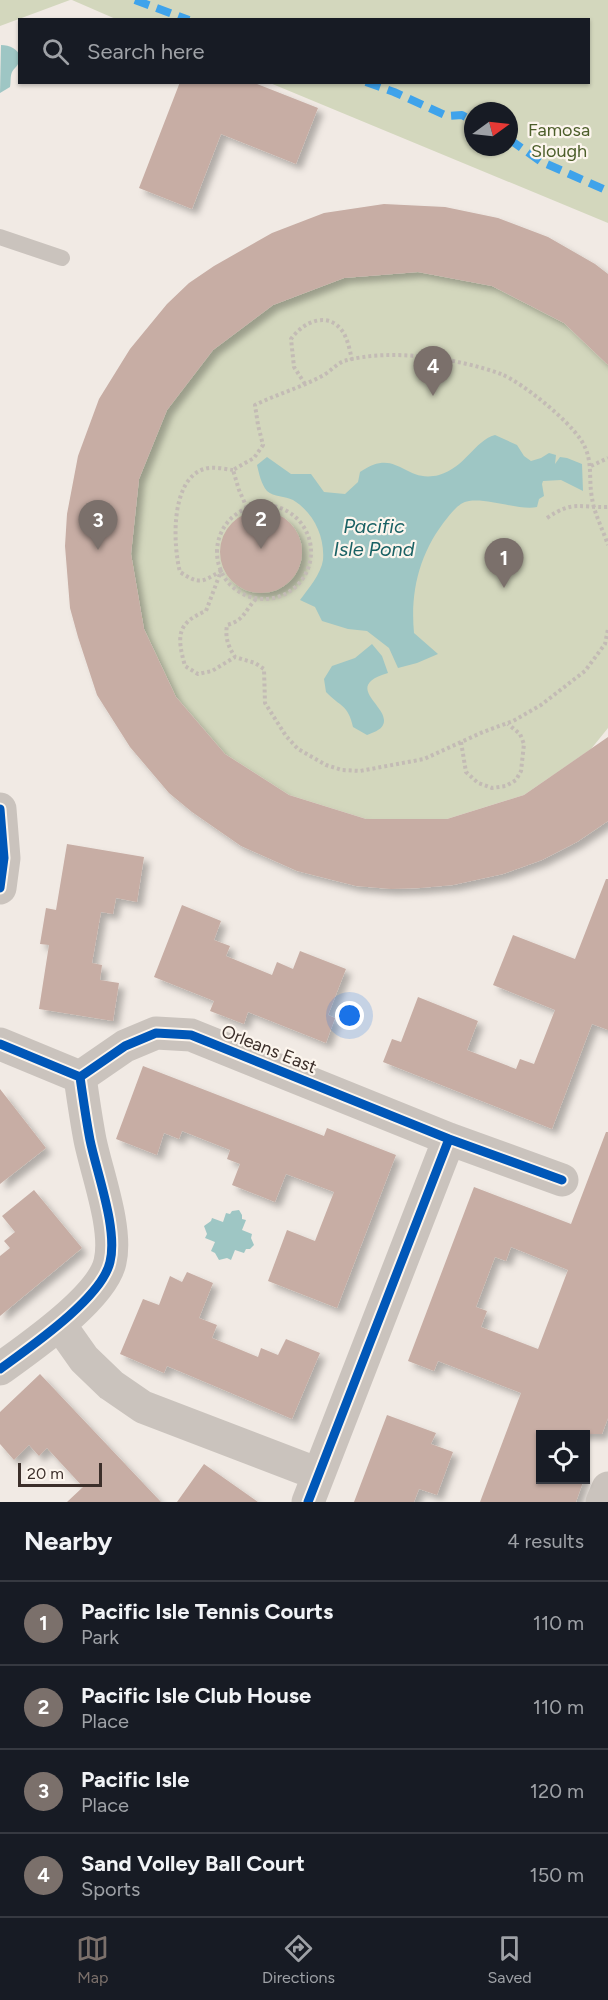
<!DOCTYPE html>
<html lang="en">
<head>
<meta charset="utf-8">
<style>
	:root { --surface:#171b24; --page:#242831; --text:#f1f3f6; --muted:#9ea1a6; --line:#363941; --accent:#7b706b }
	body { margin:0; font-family:Figtree,sans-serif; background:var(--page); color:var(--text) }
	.controls { position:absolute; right:18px; bottom:18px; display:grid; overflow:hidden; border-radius:0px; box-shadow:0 2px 4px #0004 }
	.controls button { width:54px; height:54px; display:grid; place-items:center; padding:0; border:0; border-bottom:2px solid var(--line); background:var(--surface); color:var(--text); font:30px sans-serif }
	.compass { position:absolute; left:464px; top:102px; width:54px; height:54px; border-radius:50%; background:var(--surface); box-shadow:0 2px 4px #0004; rotate:75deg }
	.scale { position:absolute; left:18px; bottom:15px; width:84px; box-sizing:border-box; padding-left:6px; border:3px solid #3c2f2a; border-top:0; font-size:16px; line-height:21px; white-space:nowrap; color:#3c2f2a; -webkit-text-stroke:4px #fcf5ed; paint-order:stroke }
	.you { position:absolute; left:350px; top:1016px; width:21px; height:21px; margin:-15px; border:4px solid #fff; border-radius:50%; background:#1a73e8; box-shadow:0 0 0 9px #1a73e833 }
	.badge { display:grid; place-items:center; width:39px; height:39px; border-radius:50%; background:var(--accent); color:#fff; font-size:20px; font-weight:700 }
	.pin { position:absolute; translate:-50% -50px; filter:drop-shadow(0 2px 3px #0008) }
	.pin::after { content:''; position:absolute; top:32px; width:21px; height:18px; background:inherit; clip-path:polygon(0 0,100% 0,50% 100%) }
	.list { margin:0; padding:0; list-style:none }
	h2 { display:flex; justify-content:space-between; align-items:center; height:78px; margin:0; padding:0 24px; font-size:26px }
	h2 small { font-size:20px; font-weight:400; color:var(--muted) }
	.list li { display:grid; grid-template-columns:39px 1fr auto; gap:18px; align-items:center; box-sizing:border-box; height:84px; padding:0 24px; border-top:2px solid var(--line) }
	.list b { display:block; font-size:22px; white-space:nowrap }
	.list p { margin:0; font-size:20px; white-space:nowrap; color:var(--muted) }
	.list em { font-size:20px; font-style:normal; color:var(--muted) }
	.icon { flex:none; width:33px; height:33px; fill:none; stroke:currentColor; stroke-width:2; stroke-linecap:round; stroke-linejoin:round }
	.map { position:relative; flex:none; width:608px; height:1502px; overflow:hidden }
	.search { position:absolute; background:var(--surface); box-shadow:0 2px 4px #0004; left:18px; right:18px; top:18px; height:66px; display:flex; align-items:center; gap:15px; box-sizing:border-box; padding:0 21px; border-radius:0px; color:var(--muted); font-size:22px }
	.sheet { height:414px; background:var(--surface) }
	nav { display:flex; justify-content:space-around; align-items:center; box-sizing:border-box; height:84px; border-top:2px solid var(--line); background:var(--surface); font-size:16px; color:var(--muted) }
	nav a { display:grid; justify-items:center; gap:3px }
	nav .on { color:var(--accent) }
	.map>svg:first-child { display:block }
</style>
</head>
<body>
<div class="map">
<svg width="608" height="1502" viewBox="0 0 608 1502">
	<defs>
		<filter id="shadow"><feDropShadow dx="5.5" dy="5.5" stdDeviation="3" flood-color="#0004"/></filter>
	</defs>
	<rect width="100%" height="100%" fill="#f1eae4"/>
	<path fill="#d3d7bd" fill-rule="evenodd" d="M0,0H70L0,26Z
		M72,0H608V223L270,83L588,82V20H118ZM473,111H509V147H473Z
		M418,272L492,286L564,323L608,365V728L591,749L524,795L447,819H366L289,795L225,754L176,697L144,629L131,554L139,479L167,410L213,350L273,305L344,278Z"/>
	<path fill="#9ec6c4" d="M1,45C11,45 24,51 18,64C17,67 13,69 12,72C10,76 11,83 10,87L0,93Z
		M495,435L517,445L524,456L531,461L541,458L549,453L556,455L555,464L560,457L567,458L582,464L583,491L561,480L543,481L542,484L544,496L539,499L537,507C521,511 489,498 469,501C460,502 453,511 448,517C420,551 410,590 414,633L438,654L417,663L398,668L389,648L367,631L348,629L322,621L315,607L300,600C308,589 321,574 323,560C325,536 313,512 293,500C285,496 274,497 267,491C261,484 259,473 257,465L267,457L291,474H311L324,492L345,494L358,482L360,472C398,446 403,484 439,475C466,467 474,441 495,435Z
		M372,644L382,656L388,673C340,687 392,707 383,725C381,730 372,733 367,735L353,727C348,704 340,707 326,692L324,679L332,666L355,658Z
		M239,1210L242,1215V1219L246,1220L242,1230L252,1234L251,1238L254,1245L250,1249H246L244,1253L235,1250L231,1260L227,1258L219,1260L215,1253L211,1251L215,1242L205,1238L207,1234L204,1226L211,1221L212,1218L223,1222L226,1213L230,1214L232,1211Z"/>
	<path fill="#c7ada4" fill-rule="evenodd" filter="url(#shadow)" d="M180,82H252L318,108L296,164L221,134L192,209L139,188Z
		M384,204L445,207L498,218L548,237L595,264L608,274V365L564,323L492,286L418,272L344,278L273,305L213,350L167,410L139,479L131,554L144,629L176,697L225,754L289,795L366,819H447L524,795L608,737V821L577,842L542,860L503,874L453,885L420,888L391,889L356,886L297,871L241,846L192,812L169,793L130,747L97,695L78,637L70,608L65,546L67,514L78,456L99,399L130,349L167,304L189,283L214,266L272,233L324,213Z
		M220 552a41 41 0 1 1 82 0a41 41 0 1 1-82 0Z
		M67,844L144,857L137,902L116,898L113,914L101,912L92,963L102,965L100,980L119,983L113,1021L39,1009L49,945L40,944L46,908L56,910Z
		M606,879H608V1030L592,1024L552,1129L383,1062L392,1039L401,1042L418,997L478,1021L467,1050L516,1069L520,1059L534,1064L555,1010L493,985L513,935L575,959Z
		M182,905L221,921L214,940L230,946L226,956L272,975L277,962L293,969L300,951L346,969L328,1015L335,1018L326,1043L248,1012L244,1024L210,1011L214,1001L154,977Z
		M143,1066L324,1136L327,1128L396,1155L337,1308L268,1281L287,1230L315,1241L334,1192L286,1174L275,1202L232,1185L240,1164L227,1159L230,1150L182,1131L179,1139L164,1133L157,1155L116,1139Z
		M0,1089L46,1148L0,1184Z
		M606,1132H608V1418L602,1434H540V1479H584L576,1502H480L521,1393L438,1361L434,1371L408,1361L474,1187L571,1224ZM511,1247L568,1270L538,1349L481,1327L487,1311L476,1307L495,1257L506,1261Z
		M34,1190L82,1248L0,1316V1256L10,1248L4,1241L15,1232L2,1216Z
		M187,1272L213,1283L199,1318L217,1325L212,1338L258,1357L261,1348L278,1355L286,1339L320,1353L292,1419L167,1366L164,1373L120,1354L143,1299L159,1305L170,1276L182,1282Z
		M40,1374L161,1502H67L83,1487L47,1448L39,1456L29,1445L14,1460L0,1444V1412Z
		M387,1415L436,1433L431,1444L453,1452L437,1495L419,1489L414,1502H354Z
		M204,1464L258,1502H177Z"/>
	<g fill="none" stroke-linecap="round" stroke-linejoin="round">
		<path stroke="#c3bbb5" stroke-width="4" stroke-dasharray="3 3" stroke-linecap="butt" d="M305,384L294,367L291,339C303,322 328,310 343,332C348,340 350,351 352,360
			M591,466L608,458
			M233,470C224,469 213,466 204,469C170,480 173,545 180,572C200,585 202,582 221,571L206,611C176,623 177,637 185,666L198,674L212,671L235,657
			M217 552a47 47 0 1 1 94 0a47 47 0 1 1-94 0Z
			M247,508L239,490L233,470L254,458L263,445L258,425L255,405C277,394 300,388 322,376C330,372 336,364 344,361C390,348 457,358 501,374C523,383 568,420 581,440C594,460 588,477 592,498C594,513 603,530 608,545
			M547,518C573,500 580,508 608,507
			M256,599C244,611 245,620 227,625C225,638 228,646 235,657L255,663L264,669L265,703L286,736L298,749L326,765L342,770L360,771L424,759L483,732L513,721L541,705L585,671L605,644L608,629
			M461,742L466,772L478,783L492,788L506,786L516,780L521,771L524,744L520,734L508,724"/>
		<path stroke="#cac3bd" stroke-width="16" d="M0,237L62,258"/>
		<path stroke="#cac3bd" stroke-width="33" d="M0,809L4,858L0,888
			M0,1044L80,1077L125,1046L156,1033L191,1035L449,1139L562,1180
			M60,1325L84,1359L111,1385L143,1407L318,1474
			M0,1369C30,1347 102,1298 110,1262C118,1229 97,1174 90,1140C86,1119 83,1098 80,1077
			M308,1502L449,1139
			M602,1502L608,1488"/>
		<path stroke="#3fa3eb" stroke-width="8" stroke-dasharray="15 8" stroke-linecap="butt" d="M135,0L189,20
			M366,82L394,92L447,116L462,115L473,121
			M509,139L540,161L608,191"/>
		<defs>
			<path id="cycleway" d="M0,809L4,858L0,888
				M0,1044L80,1077L125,1046L156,1033L191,1035L449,1139L562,1180
				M0,1369C30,1347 102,1298 110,1262C118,1229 97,1174 90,1140C86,1119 83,1098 80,1077
				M308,1502L449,1139"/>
		</defs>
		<use href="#cycleway" stroke="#fcf5ed" stroke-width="13"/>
		<use href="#cycleway" stroke="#0057b8" stroke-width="9"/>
	</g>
	<g text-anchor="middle" stroke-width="4.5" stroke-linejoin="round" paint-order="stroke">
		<g font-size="18" fill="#4c5e2a" stroke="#fcf5ed">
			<text x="559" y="136">Famosa<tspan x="559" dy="21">Slough</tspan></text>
		</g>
		<g font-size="18" fill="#3c2f2a" stroke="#fcf5ed">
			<text transform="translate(269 1049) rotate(22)" y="6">Orleans East</text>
		</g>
		<g font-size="20" font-style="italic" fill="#196164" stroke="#fcf5ed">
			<text x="374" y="533">Pacific<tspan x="374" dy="23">Isle Pond</tspan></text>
		</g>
	</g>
</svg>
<div class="controls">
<button><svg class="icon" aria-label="locate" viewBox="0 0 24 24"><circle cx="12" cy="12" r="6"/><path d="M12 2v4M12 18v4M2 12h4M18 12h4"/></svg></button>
</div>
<svg class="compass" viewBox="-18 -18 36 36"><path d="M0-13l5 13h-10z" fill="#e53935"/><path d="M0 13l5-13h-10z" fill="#9ea1a6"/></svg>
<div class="scale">20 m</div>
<div class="you"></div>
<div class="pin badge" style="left:504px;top:588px">1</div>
<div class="pin badge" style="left:261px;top:549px">2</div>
<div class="pin badge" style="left:98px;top:550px">3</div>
<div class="pin badge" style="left:433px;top:396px">4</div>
<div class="search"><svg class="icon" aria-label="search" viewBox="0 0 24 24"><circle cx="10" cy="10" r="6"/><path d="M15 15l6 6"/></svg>Search here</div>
</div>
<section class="sheet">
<h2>Nearby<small>4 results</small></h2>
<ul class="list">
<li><span class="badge">1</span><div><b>Pacific Isle Tennis Courts</b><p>Park</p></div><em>110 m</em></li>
<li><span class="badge">2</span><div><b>Pacific Isle Club House</b><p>Place</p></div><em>110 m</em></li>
<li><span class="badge">3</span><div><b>Pacific Isle</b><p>Place</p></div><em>120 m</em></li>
<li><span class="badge">4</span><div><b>Sand Volley Ball Court</b><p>Sports</p></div><em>150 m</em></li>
</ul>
</section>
<nav>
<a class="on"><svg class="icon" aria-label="map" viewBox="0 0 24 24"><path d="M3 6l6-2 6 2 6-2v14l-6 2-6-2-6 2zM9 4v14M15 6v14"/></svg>Map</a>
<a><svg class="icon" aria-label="directions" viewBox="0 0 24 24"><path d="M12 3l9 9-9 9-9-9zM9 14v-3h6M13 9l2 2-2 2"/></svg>Directions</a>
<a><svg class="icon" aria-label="saved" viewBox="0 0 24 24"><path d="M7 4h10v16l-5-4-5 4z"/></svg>Saved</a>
</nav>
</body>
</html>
